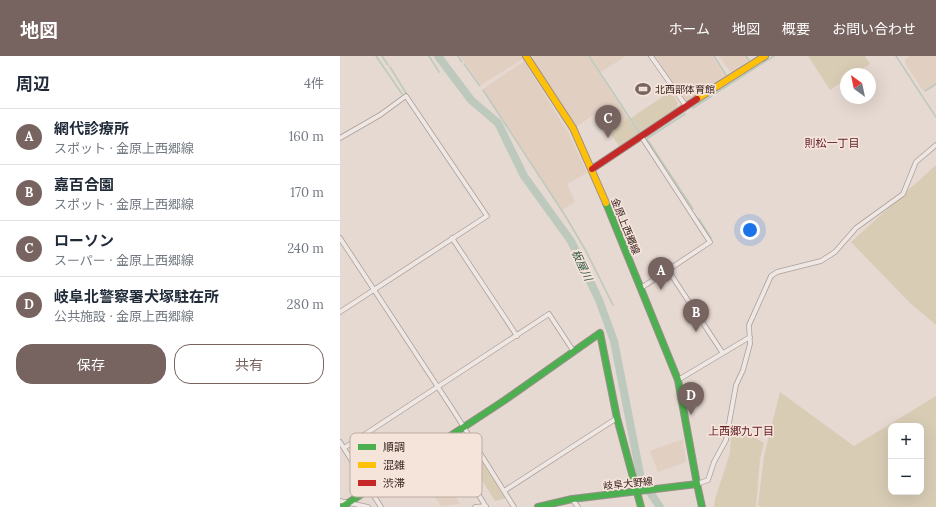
<!DOCTYPE html>
<html lang="ja">
<head>
<meta charset="utf-8">
<style>
	:root { --surface:#fff; --page:#f6f6f7; --text:#1f2937; --muted:#747a83; --line:#e0e1e3; --accent:#776460 }
	body { margin:0; font-family:Lora,"Noto Sans JP",serif; background:var(--page); color:var(--text) }
	.controls { position:absolute; right:12px; bottom:12px; display:grid; overflow:hidden; border-radius:8px; box-shadow:0 4px 16px #0002 }
	.controls button { width:36px; height:36px; display:grid; place-items:center; padding:0; border:0; border-bottom:1px solid var(--line); background:var(--surface); color:var(--text); font:20px sans-serif }
	.compass { position:absolute; left:500px; top:12px; width:36px; height:36px; border-radius:50%; background:var(--surface); box-shadow:0 4px 16px #0002; rotate:327deg }
	.you { position:absolute; left:410px; top:174px; width:14px; height:14px; margin:-10px; border:3px solid #fff; border-radius:50%; background:#1a73e8; box-shadow:0 0 0 6px #1a73e833 }
	.badge { display:grid; place-items:center; width:26px; height:26px; border-radius:50%; background:var(--accent); color:#fff; font-size:13px; font-weight:700 }
	.pin { position:absolute; translate:-50% -33px; filter:drop-shadow(0 1px 2px #0008) }
	.pin::after { content:''; position:absolute; top:21px; width:14px; height:12px; background:inherit; clip-path:polygon(0 0,100% 0,50% 100%) }
	.list { margin:0; padding:0; list-style:none }
	h2 { display:flex; justify-content:space-between; align-items:center; height:52px; margin:0; padding:0 16px; font-size:17px }
	h2 small { font-size:13px; font-weight:400; color:var(--muted) }
	.list li { display:grid; grid-template-columns:26px 1fr auto; gap:12px; align-items:center; box-sizing:border-box; height:56px; padding:0 16px; border-top:1px solid var(--line) }
	.list b { display:block; font-size:15px; white-space:nowrap }
	.list p { margin:0; font-size:13px; white-space:nowrap; color:var(--muted) }
	.list em { font-size:13px; font-style:normal; color:var(--muted) }
	.actions { display:flex; gap:8px; padding:12px 16px }
	.actions a { flex:1; padding:9px 0; border:1px solid var(--accent); border-radius:16px; text-align:center; font-size:14px; color:var(--accent) }
	.actions .main { background:var(--accent); color:#fff }
	.map { position:relative; flex:none; width:596px; height:451px; overflow:hidden }
	header { display:flex; align-items:center; gap:24px; box-sizing:border-box; height:56px; padding:0 20px; background:var(--accent); color:#fff }
	header strong { font-size:19px }
	nav { display:flex; gap:22px; margin-inline-start:auto; font-size:14px }
	main { display:flex }
	aside { flex:1; background:var(--surface) }
	.map>svg:first-child { display:block }
</style>
</head>
<body>
<header>
<strong>地図</strong>
<nav><a>ホーム</a><a>地図</a><a>概要</a><a>お問い合わせ</a></nav>
</header>
<main>
<aside>
<h2>周辺<small>4件</small></h2>
<ul class="list">
<li><span class="badge">A</span><div><b>網代診療所</b><p>スポット · 金原上西郷線</p></div><em>160 m</em></li>
<li><span class="badge">B</span><div><b>嘉百合園</b><p>スポット · 金原上西郷線</p></div><em>170 m</em></li>
<li><span class="badge">C</span><div><b>ローソン</b><p>スーパー · 金原上西郷線</p></div><em>240 m</em></li>
<li><span class="badge">D</span><div><b>岐阜北警察署犬塚駐在所</b><p>公共施設 · 金原上西郷線</p></div><em>280 m</em></li>
</ul>
<div class="actions"><a class="main">保存</a><a>共有</a></div>
</aside>
<div class="map">
<svg width="596" height="451" viewBox="0 0 596 451">
	<rect width="100%" height="100%" fill="#e6d9d2"/>
	<path fill="#e1cfc1" d="M120,0H181L183,3L141,29Z
		M193,0H248L288,62L269,75L256,57L236,71L192,3Z
		M250,0H286L261,16Z
		M315,0H372L386,21L348,46L345,45Z
		M379,0H405L409,5L391,17Z
		M570,0H596V27L583,35L565,7V3Z
		M184,5L229,78L247,117L227,128L235,146L222,154L143,33Z
		M343,383L346,406L318,416L310,395Z
		M89,398L120,448L101,450L72,408Z"/>
	<path fill="#d8ccb5" fill-rule="evenodd" d="M468,0H525L530,8L514,18H506V23L490,34Z
		M331,35L338,47L337,52L300,76L291,62Z
		M288,62L299,77L279,90L269,75Z
		M596,109V269L570,247L511,186Z
		M440,336L514,390L596,340V451H421L418,449L424,400ZM551,370H581V436H551Z
		M397,371L424,387L420,403L416,451H374L375,443L390,397L391,378Z
		M131,388L166,442L155,445L123,394Z"/>
	<g fill="none" stroke-linecap="round" stroke-linejoin="round">
		<path stroke="#bcc9bc" stroke-width="1.5" d="M36,0L62,38
			M42,0L48,9
			M89,0L99,16
			M118,0L122,6
			M249,0L299,76
			M374,0L386,19
			M406,0L409,4
			M556,0L596,61
			M124,8L140,30
			M50,11L66,37
			M143,34L226,161L246,195L273,249
			M585,35L596,28
			M353,52L434,0
			M308,82L345,58
			M307,83L353,153
			M359,163L371,182
			M308,230L322,221"/>
		<path stroke="#bcc9bc" stroke-width="8" d="M98,0L131,44L158,67L184,120L231,185L259,244L274,285L301,423L320,451"/>
		<defs>
			<path id="street" d="M311,0L346,50
				M0,82L40,59L66,40L147,160L0,256
				M0,182L113,354L174,451
				M112,182L177,280
				M328,214L382,296
				M301,232L370,186L301,80
				M338,324L410,281
				M105,383L146,451
				M0,386L41,451
				M4,392L209,258L234,296
				M357,428L368,424L374,406L386,384L396,329L403,314L410,288L409,269L431,220L437,216L481,205L495,196L516,172L563,138L576,106L596,89
				M164,435L277,362
				M232,443L238,451
				M0,445L28,451
				M135,451L146,450"/>
			<path id="fast" d="M266,147L338,324L357,428
				M2,451L165,344L260,277L277,362L301,451
				M198,451L232,443L357,428L362,451"/>
			<path id="slow" d="M186,0L233,72L266,147
				M357,43L425,0"/>
			<path id="jam" d="M252,113L357,43"/>
		</defs>
		<use href="#street" stroke="#ac9f9a" stroke-width="5.5"/>
		<use href="#fast" stroke="#9b8f8a" stroke-width="8"/>
		<use href="#slow" stroke="#9b8f8a" stroke-width="8"/>
		<use href="#jam" stroke="#9b8f8a" stroke-width="8"/>
		<use href="#street" stroke="#eee7e3" stroke-width="4"/>
		<use href="#fast" stroke="#4caf50" stroke-width="6"/>
		<use href="#slow" stroke="#ffc107" stroke-width="6"/>
		<use href="#jam" stroke="#c62828" stroke-width="6"/>
	</g>
	<defs>
		<symbol id="stadium-bare" viewBox="-9 -9 18 18"><path d="M0-5a6.5 5 0 1 0 0 10a6.5 5 0 1 0 0-10ZM-3.5-1.8h7v3.6h-7Z" fill="#776460" stroke="#f5e4da" stroke-width="2.5" paint-order="stroke"/></symbol>
	</defs>
	<g fill-rule="evenodd">
		<use href="#stadium-bare" x="292" y="22" width="22" height="22"/>
	</g>
	<g text-anchor="middle" stroke-width="3.5" stroke-linejoin="round" paint-order="stroke">
		<g font-size="10" fill="#3b2522" stroke="#f5e4da" text-anchor="start">
			<text x="315" y="37">北西部体育館</text>
		</g>
		<g font-size="10" fill="#3b2522" stroke="#f5e4da">
			<text transform="translate(286 170) rotate(68)" y="4">金原上西郷線</text>
			<text transform="translate(288 427) rotate(-6)" y="4">岐阜大野線</text>
		</g>
		<g font-size="11" fill="#66222b" stroke="#f5e4da">
			<text x="492" y="91">則松一丁目</text>
			<text x="401" y="379">上西郷九丁目</text>
		</g>
		<g font-size="11" font-style="italic" fill="#325a4a" stroke="#f5e4da">
			<text transform="translate(242 209) rotate(65)" y="4">板屋川</text>
		</g>
	</g>
	<rect x="10" y="377" width="132" height="64" rx="6" fill="#f5e4da" stroke="#bdaba3" stroke-width="1"/>
	<rect x="18" y="388" width="18" height="6" fill="#4caf50"/>
	<rect x="18" y="406" width="18" height="6" fill="#ffc107"/>
	<rect x="18" y="424" width="18" height="6" fill="#c62828"/>
	<g font-size="11" fill="#3b2522">
		<text x="43" y="395">順調</text>
		<text x="43" y="413">混雑</text>
		<text x="43" y="431">渋滞</text>
	</g>
</svg>
<div class="controls">
<button>+</button>
<button>−</button>
</div>
<svg class="compass" viewBox="-18 -18 36 36"><path d="M0-13l5 13h-10z" fill="#e53935"/><path d="M0 13l5-13h-10z" fill="#747a83"/></svg>
<div class="you"></div>
<div class="pin badge" style="left:321px;top:234px">A</div>
<div class="pin badge" style="left:356px;top:276px">B</div>
<div class="pin badge" style="left:268px;top:82px">C</div>
<div class="pin badge" style="left:351px;top:359px">D</div>
</div>
</main>
</body>
</html>
